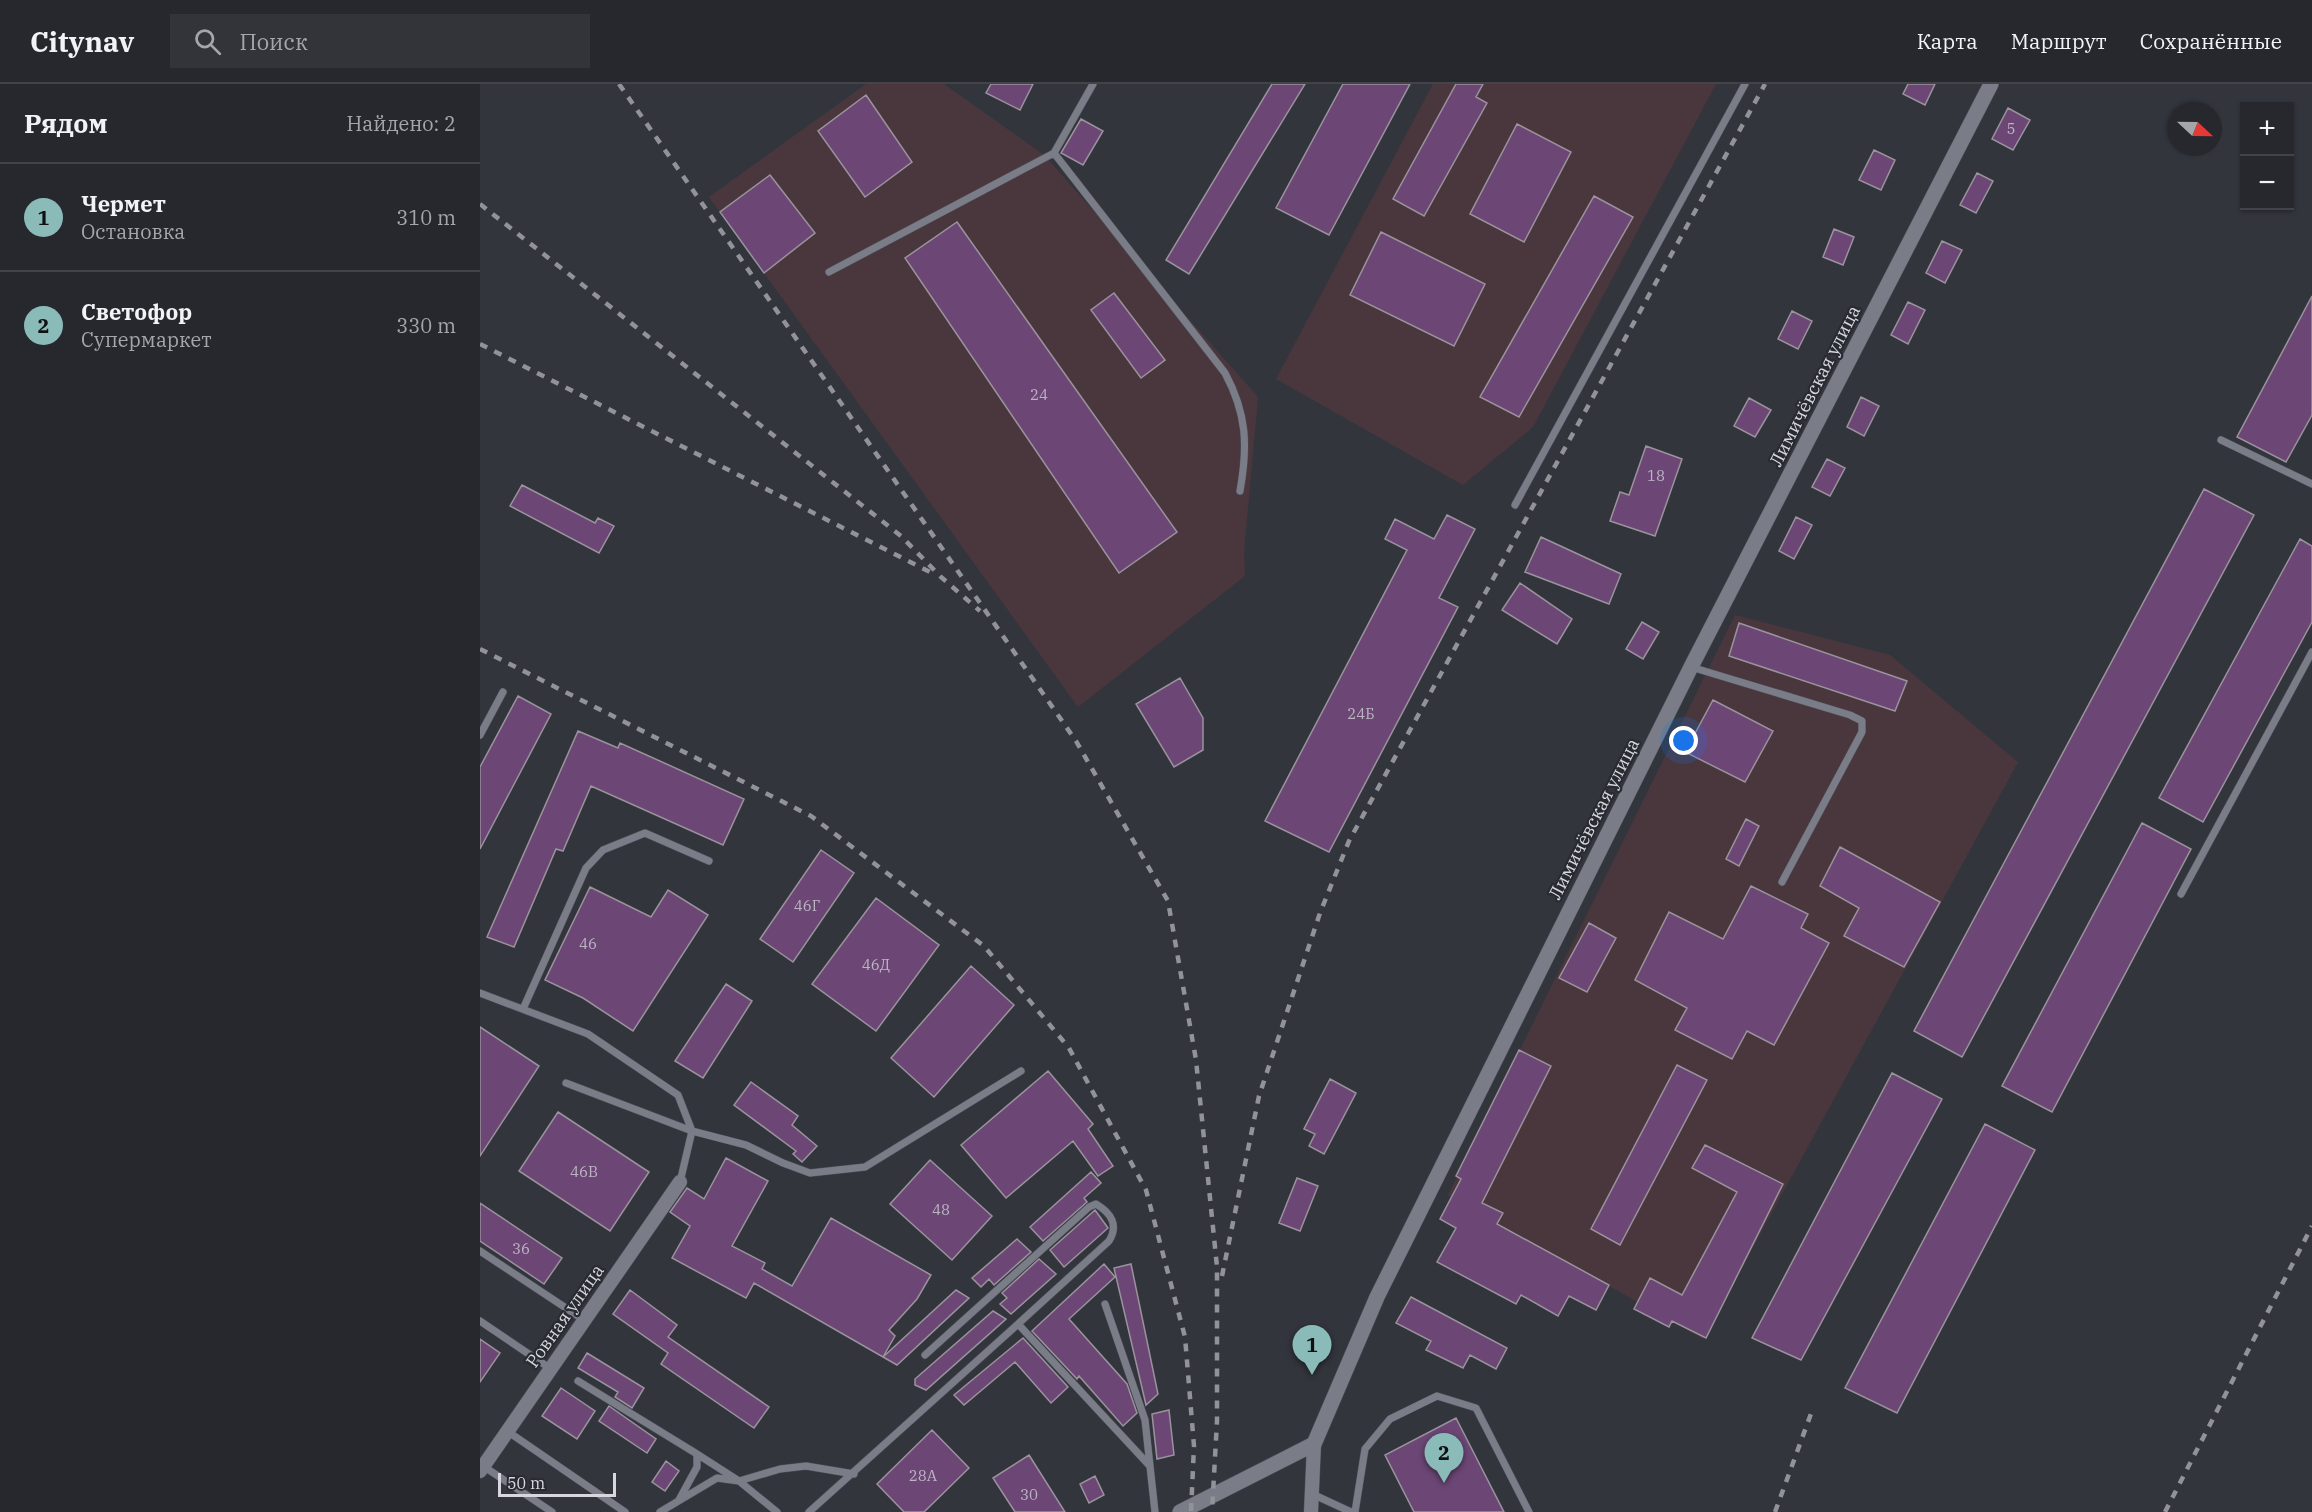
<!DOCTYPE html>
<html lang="ru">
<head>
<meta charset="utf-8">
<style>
	:root { --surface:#26282e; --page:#32343a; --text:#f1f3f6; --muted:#a4a6aa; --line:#42444a; --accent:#8bbbb9 }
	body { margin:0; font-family:"IBM Plex Serif",serif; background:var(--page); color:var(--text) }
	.controls { position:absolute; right:18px; top:18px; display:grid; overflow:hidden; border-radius:0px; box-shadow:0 2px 4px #0004 }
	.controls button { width:54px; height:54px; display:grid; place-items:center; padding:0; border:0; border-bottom:2px solid var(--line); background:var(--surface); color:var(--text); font:30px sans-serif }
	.compass { position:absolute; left:1688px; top:18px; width:54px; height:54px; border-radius:50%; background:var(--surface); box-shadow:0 2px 4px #0004; rotate:112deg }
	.scale { position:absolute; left:18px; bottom:15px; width:118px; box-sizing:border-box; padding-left:6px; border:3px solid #d6d8dd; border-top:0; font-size:16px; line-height:21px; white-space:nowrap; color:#d6d8dd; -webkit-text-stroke:4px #292b33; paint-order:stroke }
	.you { position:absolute; left:1204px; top:657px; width:21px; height:21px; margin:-15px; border:4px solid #fff; border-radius:50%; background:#1a73e8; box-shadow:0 0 0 9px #1a73e833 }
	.badge { display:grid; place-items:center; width:39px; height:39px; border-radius:50%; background:var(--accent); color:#111; font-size:20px; font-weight:700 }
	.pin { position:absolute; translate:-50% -50px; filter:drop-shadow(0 2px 3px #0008) }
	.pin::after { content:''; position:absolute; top:32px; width:21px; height:18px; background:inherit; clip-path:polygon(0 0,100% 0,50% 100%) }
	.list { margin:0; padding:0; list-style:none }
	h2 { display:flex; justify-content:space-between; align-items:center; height:78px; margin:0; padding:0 24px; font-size:26px }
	h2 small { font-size:20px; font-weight:400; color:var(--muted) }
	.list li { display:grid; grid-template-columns:39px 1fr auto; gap:18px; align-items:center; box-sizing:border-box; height:108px; padding:0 24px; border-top:2px solid var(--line) }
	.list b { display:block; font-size:22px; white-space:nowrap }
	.list p { margin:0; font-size:20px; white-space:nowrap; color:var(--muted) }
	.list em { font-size:20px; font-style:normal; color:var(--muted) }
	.icon { flex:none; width:33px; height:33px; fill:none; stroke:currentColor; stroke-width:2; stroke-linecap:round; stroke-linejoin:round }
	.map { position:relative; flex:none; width:1832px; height:1428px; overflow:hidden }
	header { display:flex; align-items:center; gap:36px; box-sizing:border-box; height:84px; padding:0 30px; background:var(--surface); border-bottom:2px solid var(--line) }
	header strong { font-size:28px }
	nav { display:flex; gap:33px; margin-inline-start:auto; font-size:21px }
	.search { width:420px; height:54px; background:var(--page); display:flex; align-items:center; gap:15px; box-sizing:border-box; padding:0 21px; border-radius:0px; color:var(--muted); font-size:22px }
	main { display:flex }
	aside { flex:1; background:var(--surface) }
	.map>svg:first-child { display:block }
</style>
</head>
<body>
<header>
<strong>Citynav</strong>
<div class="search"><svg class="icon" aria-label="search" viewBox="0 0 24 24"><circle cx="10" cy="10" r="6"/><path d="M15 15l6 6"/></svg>Поиск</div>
<nav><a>Карта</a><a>Маршрут</a><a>Сохранённые</a></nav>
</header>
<main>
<aside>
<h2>Рядом<small>Найдено: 2</small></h2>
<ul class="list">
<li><span class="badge">1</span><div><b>Чермет</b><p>Остановка</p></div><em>310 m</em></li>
<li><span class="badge">2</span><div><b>Светофор</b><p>Супермаркет</p></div><em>330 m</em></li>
</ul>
</aside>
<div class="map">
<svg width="1832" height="1428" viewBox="0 0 1832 1428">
	<rect width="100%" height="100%" fill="#33353d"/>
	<path fill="#4a373e" d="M386,0H464L564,71L778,313L764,467L765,492L598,623L229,113Z
		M953,0H1236L1053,343L983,401L796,295Z
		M1255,531L1410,571L1538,678L1223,1255L968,1111Z"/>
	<path fill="#6c4776" stroke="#9a939c" stroke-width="1.5" d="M511,0H553L540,26L506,9Z
		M792,0H825L709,190L686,176Z
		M863,0H930L849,151L796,124Z
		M976,0H1003L996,13L1007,19L944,132L913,115Z
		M1428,0H1455L1445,21L1423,10Z
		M386,11L432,78L385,113L338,47Z
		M1528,24L1550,36L1533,66L1512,55Z
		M601,35L623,47L603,81L581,69Z
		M1037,40L1091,68L1044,158L990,130Z
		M1394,66L1415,76L1401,106L1379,96Z
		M1497,89L1513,97L1496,129L1480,121Z
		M290,91L335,149L284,189L240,128Z
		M1114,112L1153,133L1039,333L1000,313Z
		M477,138L697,448L639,489L425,174Z
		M1354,145L1374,153L1363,181L1343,173Z
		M901,148L1005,200L974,262L870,211Z
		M1462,157L1482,166L1465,199L1446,189Z
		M634,209L685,276L661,294L611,226Z
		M1832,212V331L1806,378L1757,353Z
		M1428,218L1445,226L1428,260L1411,251Z
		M1312,227L1332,237L1318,265L1298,255Z
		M1381,313L1399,322L1384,352L1367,343Z
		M1269,314L1291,326L1275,353L1254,342Z
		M1166,362L1202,375L1175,452L1130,437L1140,408L1149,411Z
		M1347,375L1365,384L1350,412L1332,403Z
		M42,401L115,439L118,434L134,442L119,469L30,422Z
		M1724,405L1774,431L1482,973L1434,947Z
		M967,431L995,445L959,514L978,523L849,768L785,737L927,466L905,455L915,435L954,455Z
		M1316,433L1332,441L1314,475L1299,467Z
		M1061,453L1141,490L1129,520L1045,488Z
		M1820,455L1832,462V538L1723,738L1679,714Z
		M1040,499L1092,535L1077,560L1022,526Z
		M1162,538L1179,548L1163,575L1146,565Z
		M1259,539L1427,597L1415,627L1249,572Z
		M700,594L723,634V666L694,683L656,620Z
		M38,612L71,630L0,765V683Z
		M1233,616L1293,647L1265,698L1205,668Z
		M98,647L138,664L140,659L264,715L243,761L111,702L83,767L76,765L34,863L7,853Z
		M1266,735L1279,742L1259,782L1246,775Z
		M1662,739L1711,765L1572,1028L1522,1002Z
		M1360,763L1460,818L1424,883L1364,852L1379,824L1340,802Z
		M341,766L374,789L313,878L280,855Z
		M1271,802L1328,830L1321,844L1349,859L1294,961L1267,947L1252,975L1195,946L1207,924L1155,896L1189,828L1243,855Z
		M110,803L171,833L188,806L228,831L153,947L103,914L65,896Z
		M396,814L459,861L396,947L332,900Z
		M1109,839L1136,854L1107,908L1079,894Z
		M491,882L534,921L454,1013L411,974Z
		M246,900L272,917L223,994L195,977Z
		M0,943L59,982L0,1072Z
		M1039,966L1071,982L1002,1119L1023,1129L1017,1140L1129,1201L1116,1226L1089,1212L1078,1232L1041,1211L1036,1220L957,1178L976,1144L960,1135L981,1095L976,1092Z
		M1197,981L1227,996L1140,1161L1111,1145Z
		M568,987L613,1040L608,1045L633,1082L618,1092L593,1057L526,1114L481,1061Z
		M1412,989L1462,1015L1321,1276L1272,1254Z
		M850,995L876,1009L844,1070L829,1062L835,1050L824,1045Z
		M271,998L318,1032L312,1041L337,1062L322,1078L313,1070L316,1067L254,1021Z
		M78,1028L169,1088L130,1147L39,1087Z
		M1505,1040L1555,1066L1417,1329L1365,1304Z
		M1225,1061L1303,1100L1226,1254L1192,1237L1189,1243L1154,1225L1170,1194L1202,1211L1257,1108L1212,1084Z
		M246,1074L288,1097L252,1162L285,1179L282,1185L312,1202L351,1134L451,1191L437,1215L409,1246L415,1252L403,1273L476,1206L489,1214L417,1281L274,1199L266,1214L192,1174L210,1142L190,1128L207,1104L224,1115Z
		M450,1076L512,1132L472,1176L410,1120Z
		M611,1088L621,1099L604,1114L607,1118L563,1157L550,1143Z
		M817,1094L838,1102L820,1147L799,1139Z
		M0,1119L82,1174L64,1200L0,1157Z
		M615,1126L628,1144L584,1183L570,1166Z
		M537,1155L551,1168L514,1201L509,1195L501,1203L492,1194Z
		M559,1175L576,1190L531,1230L520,1220L527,1214L522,1209Z
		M624,1180L635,1193L589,1235L647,1300L657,1329L643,1342L599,1292L597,1295L552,1247Z
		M651,1180L678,1310L666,1321L634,1184Z
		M150,1206L197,1241L188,1253L289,1323L274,1344L181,1280L188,1269L133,1230Z
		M931,1213L1027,1264L1016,1285L990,1271L983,1284L946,1266L951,1257L916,1239Z
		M513,1227L526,1235L446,1306L435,1301V1295Z
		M543,1254L588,1303L571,1319L535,1278L484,1321L474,1311Z
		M0,1255L20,1269L0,1298Z
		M107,1269L164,1304L152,1324L135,1313L138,1308L98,1284Z
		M81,1304L115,1327L97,1355L62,1332Z
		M129,1322L176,1355L167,1369L119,1337Z
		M689,1326L694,1371L677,1375L672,1330Z
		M976,1334L1024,1428H934L905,1371Z
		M452,1346L489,1384L444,1428H424L397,1400Z
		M549,1371L585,1428H535L513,1394Z
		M186,1377L199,1387L185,1407L172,1398Z
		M615,1392L624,1411L609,1419L600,1400Z"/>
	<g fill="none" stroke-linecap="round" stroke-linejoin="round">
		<defs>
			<path id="lane" d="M574,69L745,289C767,330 768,362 760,407
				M349,188L574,69L613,0
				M1741,356L1832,400
				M1035,421L1265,0
				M1211,583L1370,631L1382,637V648L1302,798
				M0,651L23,608
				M1701,810L1832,568
				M0,909L108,950L198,1011L212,1047L200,1098
				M43,925L106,784L123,766L165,749L229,777
				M86,999L212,1047L266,1061L303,1079L330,1089L385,1083L541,987
				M0,1167L104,1236
				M625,1220L665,1336L675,1428
				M0,1237L71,1285
				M445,1271L609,1123L616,1120C631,1129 639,1141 629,1157L538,1240
				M98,1297L217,1370V1383L199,1416
				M27,1347L145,1428
				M217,1370L259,1397L300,1385L326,1382L374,1390
				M3,1382L72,1428
				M830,1409L871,1428
				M180,1428L237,1394L259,1397L297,1428
				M329,1428L538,1240L669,1381
				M875,1428L885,1365L910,1335L957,1312L996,1324L1049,1428"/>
			<path id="street" d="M0,1387L200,1098
				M831,1428L834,1360"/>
			<path id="secondary" d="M700,1428L834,1360L897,1213L1211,583L1511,0"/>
		</defs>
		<use href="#lane" stroke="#4f5158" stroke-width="8"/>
		<use href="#street" stroke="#4f5158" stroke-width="15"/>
		<use href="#secondary" stroke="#4f5158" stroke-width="16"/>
		<use href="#lane" stroke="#7a7d87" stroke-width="7"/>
		<use href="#street" stroke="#7a7d87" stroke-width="14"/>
		<use href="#secondary" stroke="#7a7d87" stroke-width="15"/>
		<path stroke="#919399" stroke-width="4.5" stroke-dasharray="8 8" stroke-linecap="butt" d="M139,0L596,657L688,817L716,976L737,1183V1337L732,1428
			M0,120L421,452L461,493L500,527
			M0,260L452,489
			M0,565L331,732L504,862L589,964L666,1106L705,1253L714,1362L711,1428
			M742,1192L779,1012L840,829L869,757L1285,0
			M1295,1428L1332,1327
			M1685,1428L1832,1142"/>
	</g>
	<g text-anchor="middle" stroke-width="4.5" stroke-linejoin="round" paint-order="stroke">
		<g font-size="15" fill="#bcb4c3">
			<text x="1531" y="50">5</text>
			<text x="559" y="316">24</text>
			<text x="1176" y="397">18</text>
			<text x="881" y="635">24Б</text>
			<text x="327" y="827">46Г</text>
			<text x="108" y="865">46</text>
			<text x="396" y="886">46Д</text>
			<text x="104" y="1093">46В</text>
			<text x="461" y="1131">48</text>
			<text x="41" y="1170">36</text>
			<text x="443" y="1397">28А</text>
			<text x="549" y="1416">30</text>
		</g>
		<g font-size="18" fill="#d6d8dd" stroke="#292b33">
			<text transform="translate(1335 302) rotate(-63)" y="6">Лимичёвская улица</text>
			<text transform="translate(1114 735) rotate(-63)" y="6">Лимичёвская улица</text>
			<text transform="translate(85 1232) rotate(-55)" y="6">Ровная улица</text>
		</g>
	</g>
</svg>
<div class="controls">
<button>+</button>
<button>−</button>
</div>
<svg class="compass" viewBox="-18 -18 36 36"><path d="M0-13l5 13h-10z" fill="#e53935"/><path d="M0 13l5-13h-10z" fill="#a4a6aa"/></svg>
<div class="scale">50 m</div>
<div class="you"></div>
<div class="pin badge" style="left:832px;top:1291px">1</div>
<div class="pin badge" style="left:964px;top:1399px">2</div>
</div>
</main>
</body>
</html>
